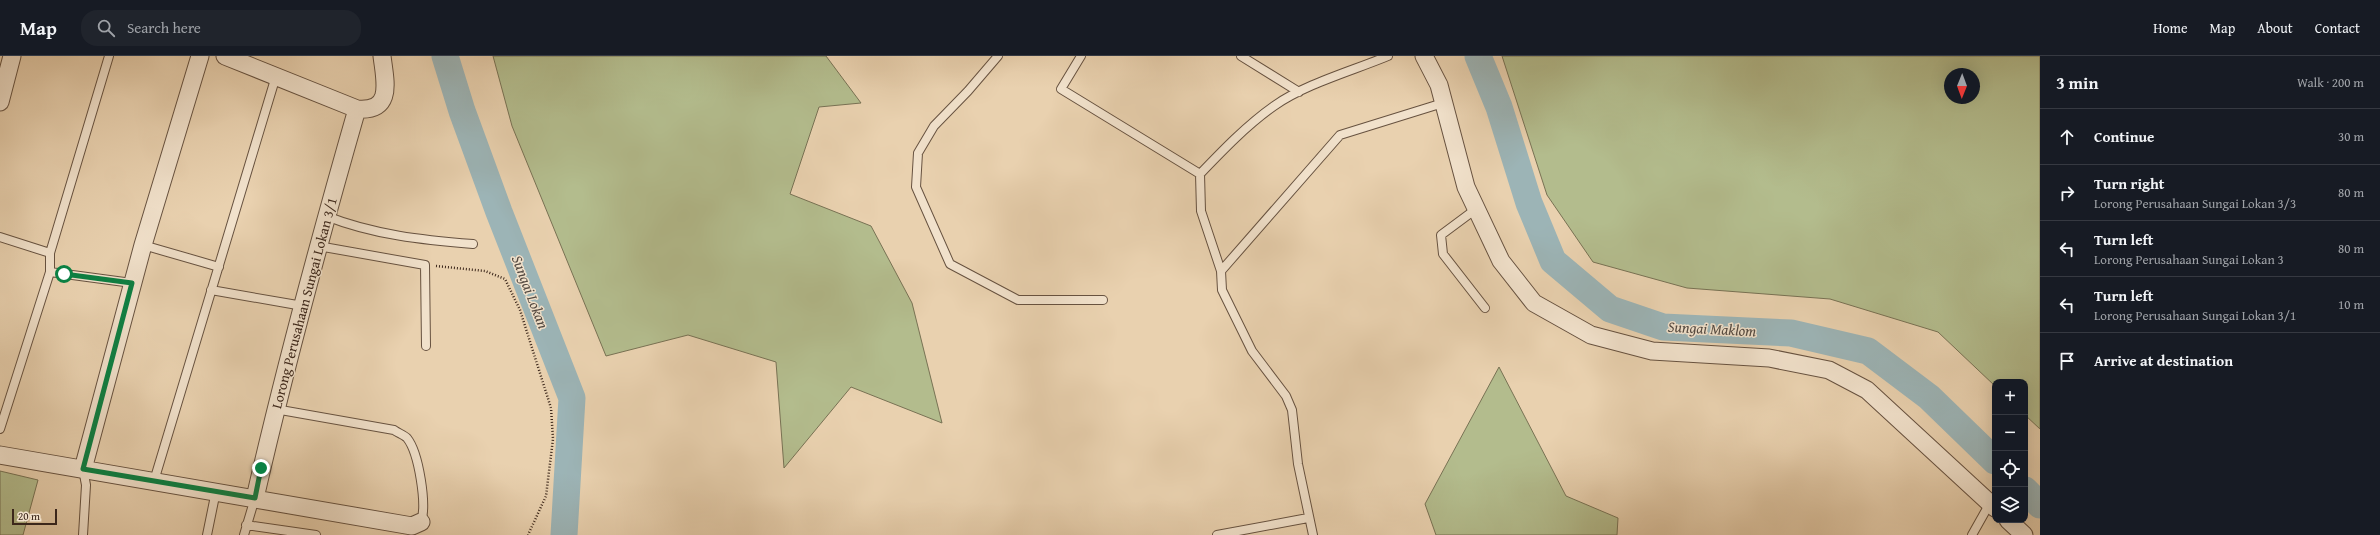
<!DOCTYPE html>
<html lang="en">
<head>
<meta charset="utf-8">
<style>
	:root { --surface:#171b24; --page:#20242c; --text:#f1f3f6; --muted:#9ea1a6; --line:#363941 }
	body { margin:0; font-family:"Gentium Book Plus",serif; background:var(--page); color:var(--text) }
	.controls { position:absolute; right:12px; bottom:12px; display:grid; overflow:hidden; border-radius:8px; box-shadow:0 4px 16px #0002 }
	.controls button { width:36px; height:36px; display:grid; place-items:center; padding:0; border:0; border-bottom:1px solid var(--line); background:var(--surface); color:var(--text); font:20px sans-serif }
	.compass { position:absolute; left:1944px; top:12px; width:36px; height:36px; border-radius:50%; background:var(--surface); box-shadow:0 4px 16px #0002; rotate:181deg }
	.scale { position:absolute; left:12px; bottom:10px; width:45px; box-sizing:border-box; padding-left:4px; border:2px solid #3c271b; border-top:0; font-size:11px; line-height:14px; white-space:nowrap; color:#3c271b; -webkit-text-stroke:3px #f1e1cb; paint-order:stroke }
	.stop { position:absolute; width:12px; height:12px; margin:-9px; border:3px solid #0b8043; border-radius:50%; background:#fff }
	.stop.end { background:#0b8043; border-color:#fff; box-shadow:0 1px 4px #0008 }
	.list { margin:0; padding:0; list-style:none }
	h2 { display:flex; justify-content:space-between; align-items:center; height:52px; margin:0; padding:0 16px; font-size:17px }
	h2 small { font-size:13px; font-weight:400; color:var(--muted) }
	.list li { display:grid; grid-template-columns:26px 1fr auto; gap:12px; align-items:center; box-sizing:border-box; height:56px; padding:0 16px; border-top:1px solid var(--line) }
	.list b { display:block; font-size:15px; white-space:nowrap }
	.list p { margin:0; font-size:13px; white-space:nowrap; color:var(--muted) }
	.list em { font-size:13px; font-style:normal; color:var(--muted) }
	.icon { flex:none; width:22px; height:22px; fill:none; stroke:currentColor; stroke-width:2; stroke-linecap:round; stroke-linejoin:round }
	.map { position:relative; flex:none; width:2040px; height:479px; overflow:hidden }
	header { display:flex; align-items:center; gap:24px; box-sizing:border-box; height:56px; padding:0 20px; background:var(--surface); border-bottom:1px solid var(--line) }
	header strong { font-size:19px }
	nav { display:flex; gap:22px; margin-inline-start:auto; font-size:14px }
	.search { width:280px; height:36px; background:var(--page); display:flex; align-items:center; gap:10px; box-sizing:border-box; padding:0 14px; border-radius:16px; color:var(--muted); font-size:15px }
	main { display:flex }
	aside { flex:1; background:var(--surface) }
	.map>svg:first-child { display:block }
</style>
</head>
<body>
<header>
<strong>Map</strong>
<div class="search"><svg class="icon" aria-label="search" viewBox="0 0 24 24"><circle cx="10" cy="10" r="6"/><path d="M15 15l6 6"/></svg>Search here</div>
<nav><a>Home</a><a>Map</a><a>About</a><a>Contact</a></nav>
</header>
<main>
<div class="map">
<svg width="2040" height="479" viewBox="0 0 2040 479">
	<rect width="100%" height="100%" fill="#e9d1af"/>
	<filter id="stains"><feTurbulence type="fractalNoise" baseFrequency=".005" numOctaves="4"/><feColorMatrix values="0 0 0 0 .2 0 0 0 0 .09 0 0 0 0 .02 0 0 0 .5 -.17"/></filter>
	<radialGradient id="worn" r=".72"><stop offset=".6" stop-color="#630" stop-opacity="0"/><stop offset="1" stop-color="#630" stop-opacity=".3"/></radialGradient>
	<path fill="#b3bc8d" stroke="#787254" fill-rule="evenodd" d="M493,0H826L861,47L819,51L790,138L871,170L912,247L942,367L851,331L784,412L776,306L688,279L606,300L512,70Z
		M1502,0H2040V373L2025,359V326H1995V330L1938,276L1830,243L1687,232L1593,206L1547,139ZM1950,18H1974V42H1950Z
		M1499,311L1566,440L1618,462L1617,479H1436L1425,448Z
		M0,415L38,424L23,479H0Z"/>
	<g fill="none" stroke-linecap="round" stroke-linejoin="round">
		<path stroke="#9cb4b6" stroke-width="27" d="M445,0L462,55L499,156L572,342L564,479
			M1478,0L1499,51L1529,147L1553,205L1610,253L1663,271L1791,277L1868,295L1929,341L1995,405
			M2025,434L2040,449"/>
		<defs>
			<path id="lane" d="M998,0L968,35L934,70L918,97L916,131L950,208L1018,244H1103
				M1081,0L1061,33L1200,118C1223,94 1247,69 1274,50C1305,28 1352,15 1388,0
				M1241,0L1299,36
				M1200,118L1201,155L1221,215
				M1476,153L1441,179L1443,198L1485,252
				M326,160C374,179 423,184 473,188
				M0,181L50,197
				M143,189L219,211
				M318,190L425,209L426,290
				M50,216L132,227
				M211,234L303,250
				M275,353L394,374C398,377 404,379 407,382C419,397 427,449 421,466
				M0,373L50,216V197L109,0
				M83,413L86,429L83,479
				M154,425L276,20
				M246,469L316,479
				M207,479L216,435
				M244,479L255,442
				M1217,479L1308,462
				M1313,479L1298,408L1292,354L1286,340L1252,295L1222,234L1221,215L1340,79L1443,47
				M1972,479L1990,447"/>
			<path id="street" d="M225,0L357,53C394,56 385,25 382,0
				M1424,0L1439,29L1466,131L1501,205L1534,247L1591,279L1652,295L1769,302L1829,314L1867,334L1995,452
				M0,46L12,0
				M0,399L412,470L421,466
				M83,413L143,189L200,0
				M255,442C285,311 320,182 357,53
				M2008,464L2024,479"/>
		</defs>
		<use href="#lane" stroke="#675240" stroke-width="10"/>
		<use href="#street" stroke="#675240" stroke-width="19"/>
		<path stroke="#3c271b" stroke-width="2.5" stroke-dasharray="1 2" stroke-linecap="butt" d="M436,210L485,215L505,223L520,254L551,352L553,383L546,440L528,479"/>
		<use href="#lane" stroke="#f1e1cb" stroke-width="8"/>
		<use href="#street" stroke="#f1e1cb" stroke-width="17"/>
	</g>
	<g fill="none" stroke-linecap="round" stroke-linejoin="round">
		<path stroke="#0b8043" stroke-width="5" d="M64,218L132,227L83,413L255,442L261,412"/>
	</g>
	<g text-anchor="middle" stroke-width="3" stroke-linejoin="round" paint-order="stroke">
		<g font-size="14" fill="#3c271b" stroke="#f1e1cb">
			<text transform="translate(304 247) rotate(-75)" y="5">Lorong Perusahaan Sungai Lokan 3/1</text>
		</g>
		<g font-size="15" font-style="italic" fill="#544a42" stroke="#f1e1cb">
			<text transform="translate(530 236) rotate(69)" y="5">Sungai Lokan</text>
			<text transform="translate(1712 273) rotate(3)" y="5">Sungai Maklom</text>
		</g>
	</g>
	<rect width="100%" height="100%" filter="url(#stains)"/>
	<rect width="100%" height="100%" fill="url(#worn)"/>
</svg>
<div class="controls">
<button>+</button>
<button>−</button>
<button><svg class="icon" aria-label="locate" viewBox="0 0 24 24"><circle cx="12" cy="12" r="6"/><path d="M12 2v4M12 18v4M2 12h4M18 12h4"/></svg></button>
<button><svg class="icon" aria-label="layers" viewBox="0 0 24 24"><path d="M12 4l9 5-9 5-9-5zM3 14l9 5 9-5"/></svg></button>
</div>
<svg class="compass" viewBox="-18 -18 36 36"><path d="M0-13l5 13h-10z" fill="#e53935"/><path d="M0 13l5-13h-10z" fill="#9ea1a6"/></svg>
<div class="scale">20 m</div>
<div class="stop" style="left:64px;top:218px"></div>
<div class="stop end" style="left:261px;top:412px"></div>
</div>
<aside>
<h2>3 min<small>Walk · 200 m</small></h2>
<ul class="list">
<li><svg class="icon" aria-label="ahead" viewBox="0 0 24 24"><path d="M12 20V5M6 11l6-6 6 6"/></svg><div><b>Continue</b></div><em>30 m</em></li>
<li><svg class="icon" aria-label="right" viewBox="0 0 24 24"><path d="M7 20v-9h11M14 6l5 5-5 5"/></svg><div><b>Turn right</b><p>Lorong Perusahaan Sungai Lokan 3/3</p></div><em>80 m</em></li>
<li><svg class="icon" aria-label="left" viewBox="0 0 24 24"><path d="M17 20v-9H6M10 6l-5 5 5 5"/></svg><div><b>Turn left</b><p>Lorong Perusahaan Sungai Lokan 3</p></div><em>80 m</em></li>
<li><svg class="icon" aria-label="left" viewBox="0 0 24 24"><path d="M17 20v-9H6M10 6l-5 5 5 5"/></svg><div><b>Turn left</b><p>Lorong Perusahaan Sungai Lokan 3/1</p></div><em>10 m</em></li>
<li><svg class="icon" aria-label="arrive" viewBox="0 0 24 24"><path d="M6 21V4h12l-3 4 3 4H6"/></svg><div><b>Arrive at destination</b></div></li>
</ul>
</aside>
</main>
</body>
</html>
